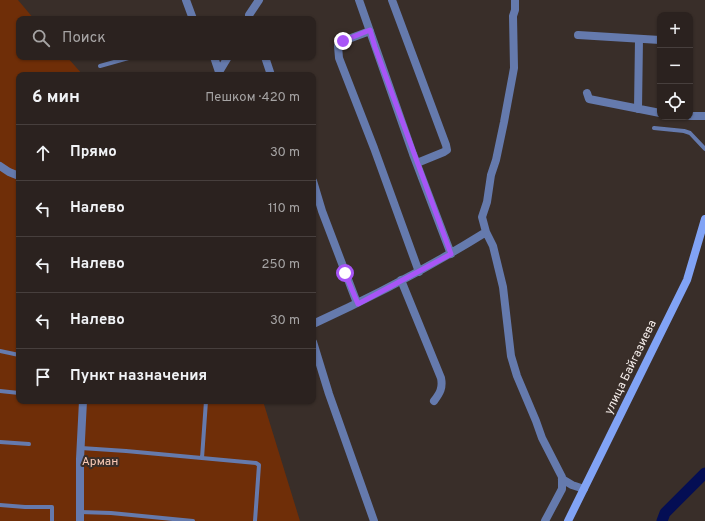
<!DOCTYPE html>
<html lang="ru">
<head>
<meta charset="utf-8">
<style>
	:root { --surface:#2b221f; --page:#332a28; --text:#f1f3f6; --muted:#a6a4a4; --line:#473f3d }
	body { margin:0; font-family:Overpass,sans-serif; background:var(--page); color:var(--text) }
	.controls { position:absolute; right:12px; top:12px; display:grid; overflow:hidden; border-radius:8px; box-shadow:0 1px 3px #0004 }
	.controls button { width:36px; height:36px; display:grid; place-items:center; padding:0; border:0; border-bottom:1px solid var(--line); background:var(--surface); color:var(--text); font:20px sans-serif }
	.stop { position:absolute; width:12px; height:12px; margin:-9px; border:3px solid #a855f7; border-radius:50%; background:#fff }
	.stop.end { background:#a855f7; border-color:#fff; box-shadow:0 1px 4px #0008 }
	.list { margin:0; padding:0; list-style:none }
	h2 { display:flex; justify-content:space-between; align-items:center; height:52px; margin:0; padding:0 16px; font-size:17px }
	h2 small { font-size:13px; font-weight:400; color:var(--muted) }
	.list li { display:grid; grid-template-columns:26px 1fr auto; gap:12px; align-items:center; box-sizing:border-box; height:56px; padding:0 16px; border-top:1px solid var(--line) }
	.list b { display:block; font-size:15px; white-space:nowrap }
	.list em { font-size:13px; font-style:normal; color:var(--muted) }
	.icon { flex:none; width:22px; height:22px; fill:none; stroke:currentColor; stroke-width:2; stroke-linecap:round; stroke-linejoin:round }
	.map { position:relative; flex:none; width:705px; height:521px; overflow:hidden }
	.search { position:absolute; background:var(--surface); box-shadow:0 1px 3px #0004; left:16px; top:16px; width:300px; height:44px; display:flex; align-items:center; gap:10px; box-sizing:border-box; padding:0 14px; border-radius:8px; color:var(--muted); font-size:15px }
	.panel { position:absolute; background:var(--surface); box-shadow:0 1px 3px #0004; left:16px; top:72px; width:300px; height:332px; border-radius:8px }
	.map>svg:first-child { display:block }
</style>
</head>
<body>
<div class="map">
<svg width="705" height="521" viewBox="0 0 705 521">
	<rect width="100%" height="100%" fill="#392e29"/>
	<path fill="#6f2e08" d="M0,0H18L34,19H19V57H67L83,75H19V401H263L300,521H0Z"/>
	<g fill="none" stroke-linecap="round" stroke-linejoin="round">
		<path stroke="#040e54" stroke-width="11" d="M662,521L665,513L705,473"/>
		<path stroke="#657aad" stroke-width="4" d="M100,66L132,57
			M654,128L684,131L690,133L705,149
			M0,351L19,355
			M0,391L19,393
			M0,442L29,444
			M81,448L126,451L256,463L259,465L255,521
			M202,458L206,401
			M0,505L25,507H52V521
			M80,512L111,513L193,521"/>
		<path stroke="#657aad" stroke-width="8" d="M186,0L193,19
			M359,0L413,154L451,254
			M392,0L446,145L447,150L444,152L417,163
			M249,19V15L259,0
			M370,31L343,41L338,46L339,58L374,148L419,272
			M578,35L660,40
			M214,57L220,75
			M265,57L271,75
			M219,72L228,57
			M587,93L589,99L660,113
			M638,109L639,39
			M690,116H705
			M0,166L9,172L19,176
			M313,181L322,211L357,303
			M486,232L482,217L487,202L491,175L496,160L504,122L514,68L513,16L515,10V0
			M401,280L441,378C443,388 440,393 434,401
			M313,324C372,297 430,267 486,232L493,246L503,287L511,356L517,376L536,421L542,438L562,477V489L545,521
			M313,342L329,394L374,521
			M562,479L572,485L584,489
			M80,521V459L83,401"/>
		<path stroke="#81a3f5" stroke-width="8" d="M568,521L687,280L705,219"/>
	</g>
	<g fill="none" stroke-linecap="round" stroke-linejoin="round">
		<path stroke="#a855f7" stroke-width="5" d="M343,41L370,30L375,47L451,254L358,304L345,273"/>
	</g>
	<g text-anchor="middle" stroke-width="4" stroke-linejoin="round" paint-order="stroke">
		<g font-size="12" fill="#f7efec" stroke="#392e29">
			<text transform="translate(630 367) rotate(-64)" y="4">улица Байгазиева</text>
		</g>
		<g font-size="12" fill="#fbcbb6" stroke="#392e29">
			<text x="100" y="465">Арман</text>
		</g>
	</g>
</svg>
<div class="controls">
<button>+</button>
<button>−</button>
<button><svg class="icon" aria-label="locate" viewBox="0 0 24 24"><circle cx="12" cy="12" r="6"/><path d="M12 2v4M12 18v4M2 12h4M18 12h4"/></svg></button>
</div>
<div class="stop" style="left:345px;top:273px"></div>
<div class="stop end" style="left:343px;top:41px"></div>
<div class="search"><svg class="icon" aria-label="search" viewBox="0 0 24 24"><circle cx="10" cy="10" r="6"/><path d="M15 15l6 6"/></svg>Поиск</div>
<section class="panel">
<h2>6 мин<small>Пешком · 420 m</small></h2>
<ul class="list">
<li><svg class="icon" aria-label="ahead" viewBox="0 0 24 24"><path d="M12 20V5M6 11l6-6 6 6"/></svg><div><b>Прямо</b></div><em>30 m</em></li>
<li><svg class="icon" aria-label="left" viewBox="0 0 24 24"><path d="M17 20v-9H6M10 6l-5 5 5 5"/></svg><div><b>Налево</b></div><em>110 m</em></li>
<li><svg class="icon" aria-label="left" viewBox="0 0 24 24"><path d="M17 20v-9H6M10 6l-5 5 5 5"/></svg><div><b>Налево</b></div><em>250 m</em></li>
<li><svg class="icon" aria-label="left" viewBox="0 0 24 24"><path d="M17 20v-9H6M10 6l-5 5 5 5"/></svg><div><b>Налево</b></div><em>30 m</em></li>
<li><svg class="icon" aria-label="arrive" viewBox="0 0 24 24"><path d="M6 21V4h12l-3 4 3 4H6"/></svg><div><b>Пункт назначения</b></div></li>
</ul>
</section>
</div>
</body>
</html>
